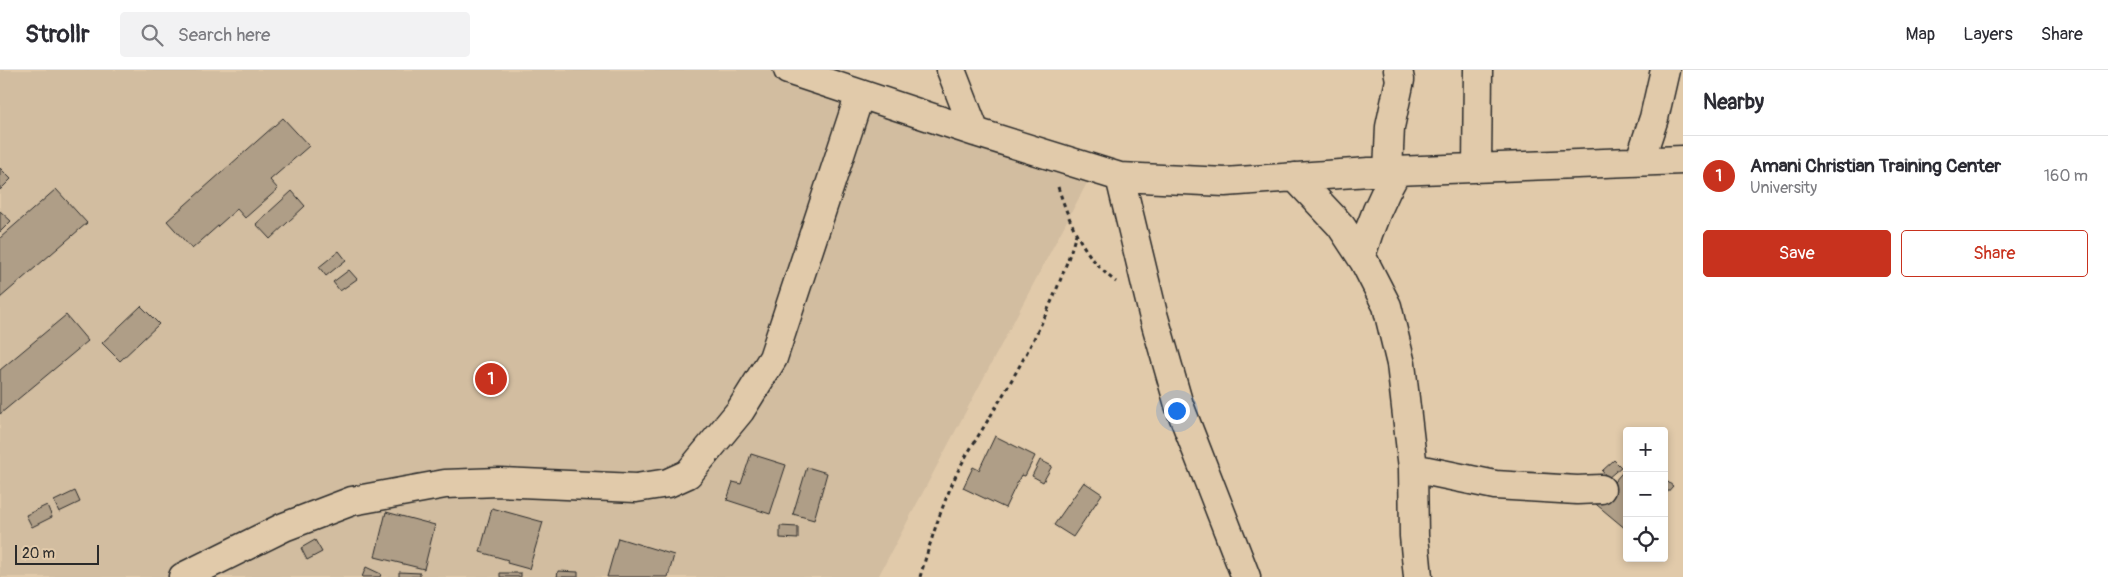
<!DOCTYPE html>
<html lang="en">
<head>
<meta charset="utf-8">
<style>
	:root { --surface:#fff; --page:#f2f2f3; --text:#2b2b33; --muted:#7c7c81; --line:#e1e1e2; --accent:#c8321e }
	body { margin:0; font-family:Pangolin,sans-serif; background:var(--page); color:var(--text) }
	.controls { position:absolute; right:15px; bottom:15px; display:grid; overflow:hidden; border-radius:5px; box-shadow:0 2px 8px #0003 }
	.controls button { width:45px; height:45px; display:grid; place-items:center; padding:0; border:0; border-bottom:1px solid var(--line); background:var(--surface); color:var(--text); font:25px sans-serif }
	.scale { position:absolute; left:15px; bottom:12px; width:84px; box-sizing:border-box; padding-left:5px; border:2px solid #2b2b2b; border-top:0; font-size:14px; line-height:18px; white-space:nowrap; color:#2b2b2b; -webkit-text-stroke:4px #e1caaa; paint-order:stroke }
	.you { position:absolute; left:1176px; top:340px; width:18px; height:18px; margin:-12px; border:4px solid #fff; border-radius:50%; background:#1a73e8; box-shadow:0 0 0 8px #1a73e833 }
	.badge { display:grid; place-items:center; width:32px; height:32px; border-radius:50%; background:var(--accent); color:#fff; font-size:16px; font-weight:700 }
	.pin { position:absolute; translate:-50% -50%; border:2px solid #fff; box-shadow:0 1px 5px #0006 }
	.list { margin:0; padding:0; list-style:none }
	h2 { display:flex; justify-content:space-between; align-items:center; height:65px; margin:0; padding:0 20px; font-size:21px }
	h2 small { font-size:16px; font-weight:400; color:var(--muted) }
	.list li { display:grid; grid-template-columns:32px 1fr auto; gap:15px; align-items:center; box-sizing:border-box; height:80px; padding:0 20px; border-top:1px solid var(--line) }
	.list b { display:block; font-size:19px; white-space:nowrap }
	.list p { margin:0; font-size:16px; white-space:nowrap; color:var(--muted) }
	.list em { font-size:16px; font-style:normal; color:var(--muted) }
	.actions { display:flex; gap:10px; padding:15px 20px }
	.actions a { flex:1; padding:11px 0; border:1px solid var(--accent); border-radius:5px; text-align:center; font-size:18px; color:var(--accent) }
	.actions .main { background:var(--accent); color:#fff }
	.icon { flex:none; width:28px; height:28px; fill:none; stroke:currentColor; stroke-width:2; stroke-linecap:round; stroke-linejoin:round }
	.map { position:relative; flex:none; width:1683px; height:507px; overflow:hidden }
	header { display:flex; align-items:center; gap:30px; box-sizing:border-box; height:70px; padding:0 25px; background:var(--surface); border-bottom:1px solid var(--line) }
	header strong { font-size:24px }
	nav { display:flex; gap:28px; margin-inline-start:auto; font-size:18px }
	.search { width:350px; height:45px; background:var(--page); display:flex; align-items:center; gap:12px; box-sizing:border-box; padding:0 18px; border-radius:5px; color:var(--muted); font-size:19px }
	main { display:flex }
	aside { flex:1; background:var(--surface) }
	.map>svg:first-child { display:block }
</style>
</head>
<body>
<header>
<strong>Strollr</strong>
<div class="search"><svg class="icon" aria-label="search" viewBox="0 0 24 24"><circle cx="10" cy="10" r="6"/><path d="M15 15l6 6"/></svg>Search here</div>
<nav><a>Map</a><a>Layers</a><a>Share</a></nav>
</header>
<main>
<div class="map">
<svg width="1683" height="507" viewBox="0 0 1683 507">
	<rect width="100%" height="100%" fill="#e1caaa"/>
	<filter id="ink" filterUnits="userSpaceOnUse"><feTurbulence type="fractalNoise" baseFrequency=".02" numOctaves="2"/><feDisplacementMap in="SourceGraphic" scale="10" xChannelSelector="R" yChannelSelector="G"/><feConvolveMatrix kernelMatrix="1 2 1 2 8 2 1 2 1" color-interpolation-filters="sRGB"/></filter>
	<g filter="url(#ink)">
		<path fill="#d2bda0" d="M0,0H782L1088,111L878,507H0Z"/>
		<path fill="#af9e87" stroke="#2b2b2b" d="M283,48L309,76L270,110L278,119L245,148L237,139L192,179L167,151Z
			M0,98L11,109L0,120Z
			M56,119L87,153L0,228V168Z
			M292,121L305,136L270,169L256,154Z
			M0,141L11,151L0,162Z
			M339,181L346,190L326,206L319,197Z
			M349,200L357,209L340,221L333,212Z
			M141,236L159,254L120,291L102,273Z
			M66,245L88,271L0,344V300Z
			M995,366L1035,386L1025,406L1021,405L1005,438L963,418L973,397L979,400Z
			M751,384L786,395L770,444L727,430L733,412L741,414Z
			M1040,390L1052,396L1043,412L1032,406Z
			M1614,390L1621,397L1608,408L1602,401Z
			M807,397L827,403L814,450L793,444Z
			M1627,397V460L1591,430L1610,408L1614,412Z
			M1664,409L1673,416L1664,426Z
			M1084,412L1102,424L1073,467L1054,455Z
			M75,421L80,432L59,442L54,431Z
			M47,435L52,447L32,457L26,445Z
			M492,438L543,452L529,499L507,493L508,490L480,482Z
			M386,442L435,455L424,499L375,487Z
			M780,456L798,457V469L780,468Z
			M618,468L674,485L668,507H607Z
			M315,470L322,482L307,490L301,478Z
			M366,497L381,504L380,507H362Z
			M558,501L578,502V507H557Z
			M399,502L420,503V507H399Z
			M500,503H521V507H500Z"/>
		<g fill="none" stroke-linecap="round" stroke-linejoin="round">
			<defs>
				<path id="minor" d="M788,0L975,62L1120,107L1225,112L1369,102L1683,90
					M951,0L975,62
					M1640,90L1654,48L1665,0
					M1477,97L1478,0
					M1388,101L1390,57L1400,10L1398,0
					M1120,107L1153,244L1179,335L1246,507
					M1295,107L1341,156L1364,191L1387,236L1401,294L1413,398L1414,466L1418,507
					M1361,186C1370,155 1381,128 1397,101
					M1413,398L1495,415L1577,420L1601,419
					M183,507L284,457L352,431L445,414L499,412L636,418L668,413L688,404L740,341L773,288L860,24"/>
			</defs>
			<use href="#minor" stroke="#2b2b2b" stroke-width="31"/>
			<path stroke="#2b2b2b" stroke-width="3" stroke-dasharray="4 4" stroke-linecap="butt" d="M1058,117C1071,156 1083,186 1116,212
				M920,507C931,470 942,434 959,399C971,376 987,353 1000,330C1031,278 1059,223 1076,164"/>
			<use href="#minor" stroke="#e1caaa" stroke-width="28"/>
		</g>
	</g>
</svg>
<div class="controls">
<button>+</button>
<button>−</button>
<button><svg class="icon" aria-label="locate" viewBox="0 0 24 24"><circle cx="12" cy="12" r="6"/><path d="M12 2v4M12 18v4M2 12h4M18 12h4"/></svg></button>
</div>
<div class="scale">20 m</div>
<div class="you"></div>
<div class="pin badge" style="left:491px;top:309px">1</div>
</div>
<aside>
<h2>Nearby<small></small></h2>
<ul class="list">
<li><span class="badge">1</span><div><b>Amani Christian Training Center</b><p>University</p></div><em>160 m</em></li>
</ul>
<div class="actions"><a class="main">Save</a><a>Share</a></div>
</aside>
</main>
</body>
</html>
